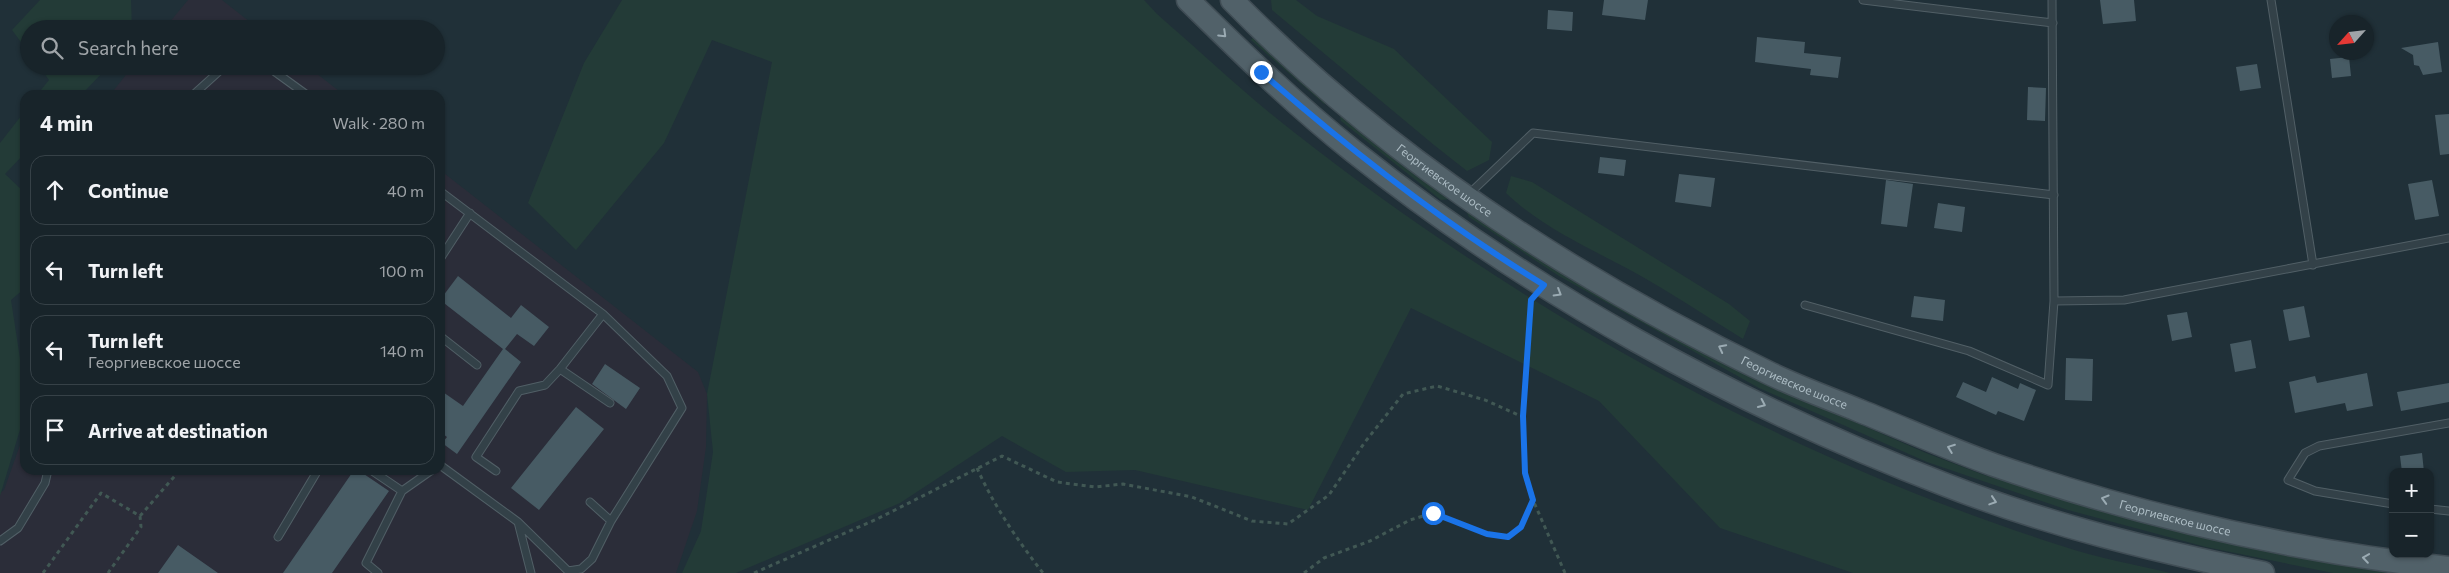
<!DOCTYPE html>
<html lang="en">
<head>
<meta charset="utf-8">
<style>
	:root { --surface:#18242a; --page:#253036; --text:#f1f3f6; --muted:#9fa4a8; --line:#364147 }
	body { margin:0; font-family:Commissioner,sans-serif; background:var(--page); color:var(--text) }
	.controls { position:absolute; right:15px; bottom:15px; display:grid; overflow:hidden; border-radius:10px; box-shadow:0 1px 4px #0004 }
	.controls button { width:45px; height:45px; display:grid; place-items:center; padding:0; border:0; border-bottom:1px solid var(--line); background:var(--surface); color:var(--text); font:25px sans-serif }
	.compass { position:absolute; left:2329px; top:15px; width:45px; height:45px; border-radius:50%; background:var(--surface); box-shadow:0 1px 4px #0004; rotate:243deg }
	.stop { position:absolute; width:15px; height:15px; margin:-11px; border:4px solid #1a73e8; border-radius:50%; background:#fff }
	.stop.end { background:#1a73e8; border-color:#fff; box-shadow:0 1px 5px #0008 }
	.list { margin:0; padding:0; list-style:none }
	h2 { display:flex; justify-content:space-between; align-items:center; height:65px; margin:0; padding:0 20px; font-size:21px }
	h2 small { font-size:16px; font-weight:400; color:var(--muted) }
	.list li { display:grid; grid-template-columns:32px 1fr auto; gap:15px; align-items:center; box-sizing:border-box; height:70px; margin:0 10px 10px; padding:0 10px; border:1px solid var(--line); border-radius:15px }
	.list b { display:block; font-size:19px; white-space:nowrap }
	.list p { margin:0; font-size:16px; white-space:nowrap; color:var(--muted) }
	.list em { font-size:16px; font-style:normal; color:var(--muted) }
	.icon { flex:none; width:28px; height:28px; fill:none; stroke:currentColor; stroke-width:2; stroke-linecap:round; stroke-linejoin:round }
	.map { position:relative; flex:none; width:2449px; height:573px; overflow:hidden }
	.search { position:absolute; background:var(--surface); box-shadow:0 1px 4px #0004; left:20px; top:20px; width:425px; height:55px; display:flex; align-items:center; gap:12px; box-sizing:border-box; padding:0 18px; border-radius:28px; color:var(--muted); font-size:19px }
	.panel { position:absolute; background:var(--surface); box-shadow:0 1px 4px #0004; left:20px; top:90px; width:425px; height:385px; border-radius:15px }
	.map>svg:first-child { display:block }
</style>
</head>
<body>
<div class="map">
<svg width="2449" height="573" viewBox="0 0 2449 573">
	<rect width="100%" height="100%" fill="#203038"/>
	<path fill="#2b2d39" d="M188,0H222L259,29H164Z
		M133,66H307L344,95H110Z
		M440,170L698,372L707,394L706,447L697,511L676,573H0V493L4,490L25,431V470H440Z"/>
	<path fill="#233b37" d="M40,0H131L132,29H29V53L12,30Z
		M622,0H1144L1157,14C1203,54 1247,96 1295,133C1525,313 1784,457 2062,546C2097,558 2134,564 2170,573H1853L1720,528L1599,401L1411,308L1308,510L1135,470L1066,472L1002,436L900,503L736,573H682L701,531L713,452L707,394L772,62L712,40L664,143L576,250L528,203L584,63Z
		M1271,0H1296L1317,16L1394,49L1492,142L1489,160L1467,171L1434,145L1272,10Z
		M1256,34L1330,101L1324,104L1251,40Z
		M39,66H109L81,95H37L49,80Z
		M25,111V153L5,174L25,193V288L11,300L25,391V413L0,496V143Z
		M1345,116L1445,193L1450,199L1441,200L1341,121L1340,117Z
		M1511,176L1532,182L1729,304L1750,321L1743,339C1706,316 1670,292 1632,271C1589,248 1541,227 1506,193Z
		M1466,211L1472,212L1763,382L1926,453L1984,475L2069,500L2208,538L2277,554L2389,573H2333L2206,547L2068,510L1927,462L1759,388L1559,276L1469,217Z"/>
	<path fill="#475b64" d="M1604,0H1648L1645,20L1602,15Z
		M2100,0H2134L2136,21L2103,24Z
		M1548,10L1573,12L1572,31L1547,29Z
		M1757,37L1805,42L1804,53L1841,57L1838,78L1810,75L1811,69L1755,62Z
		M2438,42L2442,72L2423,75L2419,66L2414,65L2413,55L2401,48Z
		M2349,57L2351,76L2332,78L2330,59Z
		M2257,64L2261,88L2240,91L2236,67Z
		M2028,87L2046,88L2045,121L2027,120Z
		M2449,114V154L2440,155L2435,115Z
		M1600,157L1626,160L1624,176L1598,173Z
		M1679,174L1715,178L1711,207L1675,202Z
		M1886,180L1913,184L1907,227L1881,224Z
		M2432,180L2439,216L2415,220L2408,184Z
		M1938,203L1965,207L1962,232L1934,228Z
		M458,276L511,318L521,305L549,327L534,346L517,334L505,349L521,362L457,454L442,443L447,437L440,432V390L463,406L503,349L440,300Z
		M1914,296L1945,300L1943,321L1911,317Z
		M2304,306L2310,337L2289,341L2283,310Z
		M2187,312L2192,337L2172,341L2167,315Z
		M2251,340L2256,368L2235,372L2230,344Z
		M2066,358L2093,359L2092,401L2065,400Z
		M605,364L640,388L626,409L592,384Z
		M2367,373L2373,406L2347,411L2345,403L2295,413L2289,382L2315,376L2317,383Z
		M1992,377L2018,389L2020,383L2036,390L2024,421L1998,411L1996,415L1956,397L1963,382L1986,392Z
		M2449,383V402L2401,411L2397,392Z
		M576,407L604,429L539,510L511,488Z
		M2422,453L2424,472H2402L2400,456Z
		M354,470H358L389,491L332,573H283Z
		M178,545L218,573H158Z"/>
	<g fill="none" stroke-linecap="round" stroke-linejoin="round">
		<defs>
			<path id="service" d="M1863,0L2053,23
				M2271,0L2313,265
				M267,66L307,95
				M193,95L225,66
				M440,191L603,314L667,376L682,408L611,521L592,559L581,569L568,571L518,522L440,465
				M1469,194L1533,133L2054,195
				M440,259L470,213
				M2054,301L2124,300L2449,238
				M1805,305L1969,351L2048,385L2054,301L2052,0
				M440,336L477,365
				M560,369L610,403
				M371,470L402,491
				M496,471L476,457L519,391L545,385L560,369L603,314
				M590,502L611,521
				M2393,504L2315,491L2288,480L2305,453L2319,446L2449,423
				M2430,509L2449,511
				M518,522L531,573
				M278,537L318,470
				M0,541L18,528L45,483L48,470
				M378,573L366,563L402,491L432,470"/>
			<g id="primary">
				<path d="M1188,0C1241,52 1294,104 1353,151C1530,292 1734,404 1946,485C2048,525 2156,551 2263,573"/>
				<path id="s1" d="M1232,0C1386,157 1574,279 1771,374C1800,388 1831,399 1860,411C1905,429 1949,449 1994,465C2141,516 2294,551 2449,568"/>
			</g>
		</defs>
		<use href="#service" stroke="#515f66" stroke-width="9"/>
		<use href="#primary" stroke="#404d55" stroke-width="25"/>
		<path stroke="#415854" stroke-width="3" stroke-dasharray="4 4" stroke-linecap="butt" d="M1523,417L1525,473L1533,500L1565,573
			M977,468C994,506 1018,541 1043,573
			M140,516L180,470
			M43,573L101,493L140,516L141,527L108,573
			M754,573L877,519L1002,456L1057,482L1095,487L1123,484L1192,497L1252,521L1288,524L1329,495L1365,442L1403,394L1437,386L1485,400L1523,417L1531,300
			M1304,573L1324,558L1370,541L1410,520L1433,513L1487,534L1508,537L1521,527L1533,500"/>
		<use href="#service" stroke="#334148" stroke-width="7"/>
		<use href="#primary" stroke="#516169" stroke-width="22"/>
	</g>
	<defs><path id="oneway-chevron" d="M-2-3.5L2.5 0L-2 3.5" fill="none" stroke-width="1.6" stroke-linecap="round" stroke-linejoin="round" transform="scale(1.25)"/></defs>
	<g stroke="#9babb3">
		<use href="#oneway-chevron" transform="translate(1223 34) rotate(44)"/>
		<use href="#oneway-chevron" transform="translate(1558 293) rotate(31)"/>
		<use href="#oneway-chevron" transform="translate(1722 348) rotate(-153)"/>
		<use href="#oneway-chevron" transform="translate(1762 404) rotate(25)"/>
		<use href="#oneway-chevron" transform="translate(1951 448) rotate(-159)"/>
		<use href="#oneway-chevron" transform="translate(2105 499) rotate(-164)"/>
		<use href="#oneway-chevron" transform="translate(1993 501) rotate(18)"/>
		<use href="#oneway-chevron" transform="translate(2366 558) rotate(-172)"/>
	</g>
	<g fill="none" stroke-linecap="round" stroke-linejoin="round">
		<path stroke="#1a73e8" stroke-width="6" d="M1261,72C1350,150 1443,223 1544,285L1531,300L1523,416L1525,473L1533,500L1521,527L1508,537L1487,534L1433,513"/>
	</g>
	<g text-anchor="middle" stroke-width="4" stroke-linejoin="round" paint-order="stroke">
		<g font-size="12" fill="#adbdc5" stroke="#19262d">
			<text dy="4" stroke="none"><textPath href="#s1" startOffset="279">Георгиевское шоссе</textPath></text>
			<text dy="4" stroke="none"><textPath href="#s1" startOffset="684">Георгиевское шоссе</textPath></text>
			<text dy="4" stroke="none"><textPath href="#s1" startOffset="1089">Георгиевское шоссе</textPath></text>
		</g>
	</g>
</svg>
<div class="controls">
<button>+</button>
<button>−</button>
</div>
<svg class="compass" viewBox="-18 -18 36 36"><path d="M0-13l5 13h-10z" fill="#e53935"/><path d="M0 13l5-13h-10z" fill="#9fa4a8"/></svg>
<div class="stop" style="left:1433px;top:513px"></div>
<div class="stop end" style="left:1261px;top:72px"></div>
<div class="search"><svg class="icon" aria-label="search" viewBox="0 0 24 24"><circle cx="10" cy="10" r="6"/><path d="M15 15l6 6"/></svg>Search here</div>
<section class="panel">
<h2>4 min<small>Walk · 280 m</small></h2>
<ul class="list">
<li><svg class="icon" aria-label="ahead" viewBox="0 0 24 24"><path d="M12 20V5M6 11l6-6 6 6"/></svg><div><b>Continue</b></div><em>40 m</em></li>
<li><svg class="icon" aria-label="left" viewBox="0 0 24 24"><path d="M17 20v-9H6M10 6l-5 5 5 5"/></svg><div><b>Turn left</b></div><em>100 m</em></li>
<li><svg class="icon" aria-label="left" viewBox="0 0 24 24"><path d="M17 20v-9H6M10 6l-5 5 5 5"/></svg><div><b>Turn left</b><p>Георгиевское шоссе</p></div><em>140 m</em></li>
<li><svg class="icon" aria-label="arrive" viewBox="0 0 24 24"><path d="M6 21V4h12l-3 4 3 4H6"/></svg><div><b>Arrive at destination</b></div></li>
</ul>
</section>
</div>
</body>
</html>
